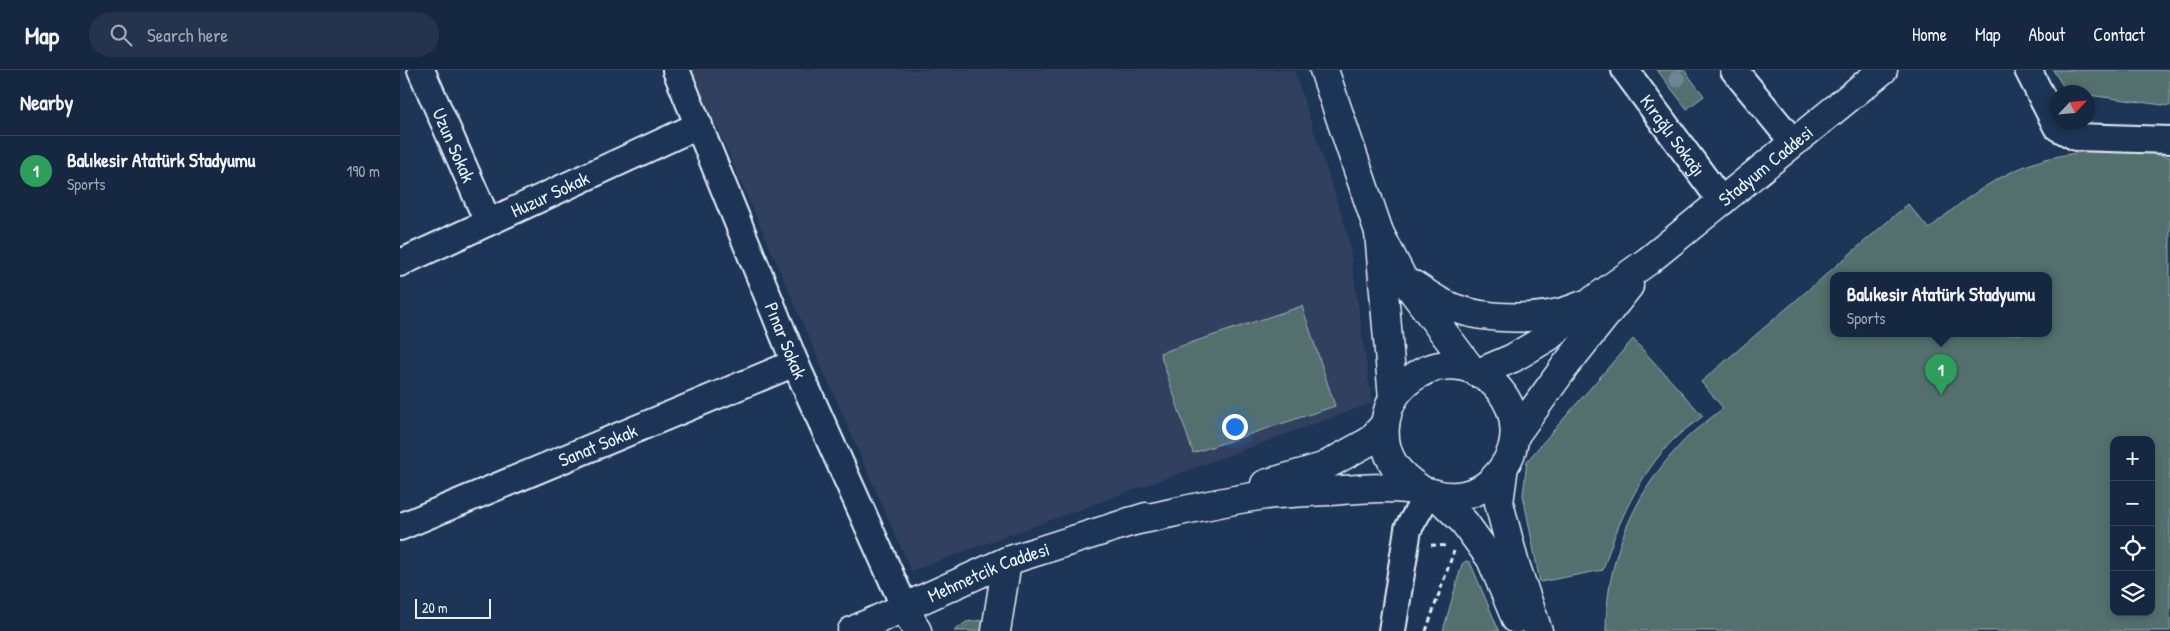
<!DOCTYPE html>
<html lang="en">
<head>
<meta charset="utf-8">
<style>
	:root { --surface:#162841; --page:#23344c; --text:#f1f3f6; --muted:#9ea6b1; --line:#35445a; --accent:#bca0f2 }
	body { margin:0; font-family:"Patrick Hand",sans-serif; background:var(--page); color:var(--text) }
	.controls { position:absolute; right:15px; bottom:15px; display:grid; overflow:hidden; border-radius:10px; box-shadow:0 2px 8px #0003 }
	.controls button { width:45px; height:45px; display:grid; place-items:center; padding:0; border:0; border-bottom:1px solid var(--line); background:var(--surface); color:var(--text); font:25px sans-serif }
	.compass { position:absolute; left:1650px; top:15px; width:45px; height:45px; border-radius:50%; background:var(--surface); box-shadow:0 2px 8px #0003; rotate:64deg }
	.scale { position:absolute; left:15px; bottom:12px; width:76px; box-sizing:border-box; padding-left:5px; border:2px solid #e8f1f8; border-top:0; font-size:14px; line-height:18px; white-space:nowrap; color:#e8f1f8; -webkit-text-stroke:4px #1d3557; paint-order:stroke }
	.you { position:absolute; left:834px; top:356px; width:18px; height:18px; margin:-12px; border:4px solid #fff; border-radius:50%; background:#1a73e8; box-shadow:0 0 0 8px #1a73e833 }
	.badge { display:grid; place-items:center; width:32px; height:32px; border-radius:50%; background:var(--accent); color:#fff; font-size:16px; font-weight:700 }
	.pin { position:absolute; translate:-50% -41px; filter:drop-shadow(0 1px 2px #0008) }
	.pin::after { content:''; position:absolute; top:26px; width:18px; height:15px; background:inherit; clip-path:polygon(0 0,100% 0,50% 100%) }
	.popup { position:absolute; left:1430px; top:202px; width:222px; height:65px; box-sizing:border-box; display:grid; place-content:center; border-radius:10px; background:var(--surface); filter:drop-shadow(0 1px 4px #0005); font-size:16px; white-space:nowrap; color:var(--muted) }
	.popup b { font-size:19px; color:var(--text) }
	.popup::after { content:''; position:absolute; left:50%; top:100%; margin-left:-10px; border:10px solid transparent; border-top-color:var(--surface) }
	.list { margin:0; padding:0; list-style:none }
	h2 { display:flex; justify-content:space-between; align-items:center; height:65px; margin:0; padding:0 20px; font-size:21px }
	h2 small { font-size:16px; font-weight:400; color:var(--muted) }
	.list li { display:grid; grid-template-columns:32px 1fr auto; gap:15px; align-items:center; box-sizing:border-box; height:70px; padding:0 20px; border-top:1px solid var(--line) }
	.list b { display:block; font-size:19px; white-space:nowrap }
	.list p { margin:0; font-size:16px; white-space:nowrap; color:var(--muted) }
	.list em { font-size:16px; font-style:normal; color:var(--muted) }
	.icon { flex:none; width:28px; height:28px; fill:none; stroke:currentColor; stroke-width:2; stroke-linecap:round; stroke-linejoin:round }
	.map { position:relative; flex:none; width:1770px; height:561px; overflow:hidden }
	header { display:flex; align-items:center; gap:30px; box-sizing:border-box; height:70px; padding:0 25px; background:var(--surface); border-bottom:1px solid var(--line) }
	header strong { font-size:24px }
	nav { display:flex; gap:28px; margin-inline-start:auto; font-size:18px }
	.search { width:350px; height:45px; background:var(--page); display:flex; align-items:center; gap:12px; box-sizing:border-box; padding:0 18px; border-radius:28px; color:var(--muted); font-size:19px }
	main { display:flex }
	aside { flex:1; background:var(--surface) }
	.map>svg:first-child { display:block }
</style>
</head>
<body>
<header>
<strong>Map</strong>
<div class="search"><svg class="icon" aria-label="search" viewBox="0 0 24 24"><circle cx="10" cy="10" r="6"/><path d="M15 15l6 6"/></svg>Search here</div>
<nav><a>Home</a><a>Map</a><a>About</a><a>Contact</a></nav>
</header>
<main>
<aside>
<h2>Nearby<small></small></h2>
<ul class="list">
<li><span class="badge" style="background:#2e9e5b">1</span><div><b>Balıkesir Atatürk Stadyumu</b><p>Sports</p></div><em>190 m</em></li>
</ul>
</aside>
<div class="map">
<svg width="1770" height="561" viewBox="0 0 1770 561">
	<rect width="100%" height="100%" fill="#1d3557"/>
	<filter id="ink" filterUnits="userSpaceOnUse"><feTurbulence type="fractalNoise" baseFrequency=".02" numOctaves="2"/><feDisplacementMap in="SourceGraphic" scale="10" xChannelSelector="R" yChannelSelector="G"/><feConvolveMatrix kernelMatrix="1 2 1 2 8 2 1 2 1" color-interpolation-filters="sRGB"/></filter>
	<g filter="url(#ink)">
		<path fill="#32415f" d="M292,0H894L948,165L972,333L511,501Z"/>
		<path fill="#526f6e" stroke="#9db0b3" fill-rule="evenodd" d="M1257,0H1284L1304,26L1287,39Z
			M1653,0H1770V36L1688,25V22H1667Z
			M1696,80L1736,81L1770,87V561H1206C1206,491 1232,426 1280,375C1292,361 1309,350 1323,338L1301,312L1508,134L1529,159C1566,127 1606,98 1654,87C1668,84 1682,82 1696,80ZM1434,206H1648V264H1434ZM1714,370H1751V542H1714Z
			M902,236L935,336L793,383L760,283Z
			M1233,269L1303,346C1293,354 1282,361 1273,370C1239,405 1217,454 1203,500L1140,512L1123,425L1127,391Z
			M1066,491L1070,492L1099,561H1043L1062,494Z
			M584,550L588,561H554L566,552Z"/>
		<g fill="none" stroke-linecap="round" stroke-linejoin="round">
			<defs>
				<g id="minor">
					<path id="s1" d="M21,0L88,152"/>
					<path id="s2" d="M276,0L395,293L505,538"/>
					<path id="s3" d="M1225,0L1322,132"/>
					<path d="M1334,0L1393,72"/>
					<path d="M1628,0L1657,57L1676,67L1770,70"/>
					<path id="s4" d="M0,193L299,55"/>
					<path id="s5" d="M0,457L395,293"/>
					<path d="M992,561L1008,459L1029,422"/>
				</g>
				<g id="secondary">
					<path d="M924,0L979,162"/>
					<path d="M1014,215C1027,224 1039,233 1054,238C1089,251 1146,251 1180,236"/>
					<path id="s6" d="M1078,303L1113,288L1148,267L1195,229L1248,191L1483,0"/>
					<path d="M993,329L979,162L1002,207L1071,299"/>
					<path d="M1116,364L1166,295L1229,216"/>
					<path d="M1104,396L1099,433L1114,491L1138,561"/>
					<path d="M865,414L923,397L970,371L985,354"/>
					<path d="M1035,424L1064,452L1091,489L1116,549"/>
					<path d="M729,452C774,443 820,431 866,425C887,423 909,422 930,421C966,418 1001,415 1036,424C1053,429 1076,425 1089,413C1158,353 1073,255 1006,313C984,332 978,368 993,393C1000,405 1011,413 1023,421"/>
					<path d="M505,538L517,561"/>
					<path id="s7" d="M452,561L607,491L746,447"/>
					<path d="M596,561L607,491"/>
				</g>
			</defs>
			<use href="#minor" stroke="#e8f1f8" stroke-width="30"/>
			<use href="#secondary" stroke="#e8f1f8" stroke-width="31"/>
			<path stroke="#e8f1f8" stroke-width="3" stroke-dasharray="5 4" stroke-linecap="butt" d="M1031,475L1047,476
				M1026,561L1054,481"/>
			<use href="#minor" stroke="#1d3557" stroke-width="26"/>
			<use href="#secondary" stroke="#1d3557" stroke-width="28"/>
		</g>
		<circle fill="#708495" cx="1277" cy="9" r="8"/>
	</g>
	<g text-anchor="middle" stroke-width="4" stroke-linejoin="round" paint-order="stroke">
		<g font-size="19" fill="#e8f1f8" stroke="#1d3557">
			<text dy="7" stroke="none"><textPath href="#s3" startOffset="81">Kırağlı Sokağı</textPath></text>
			<text dy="7" stroke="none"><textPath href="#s1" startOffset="82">Uzun Sokak</textPath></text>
			<text dy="7" stroke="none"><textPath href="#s6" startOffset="356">Stadyum Caddesi</textPath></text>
			<text dy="7" stroke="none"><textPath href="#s4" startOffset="165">Huzur Sokak</textPath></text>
			<text dy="7" stroke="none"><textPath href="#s2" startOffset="292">Pınar Sokak</textPath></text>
			<text dy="7" stroke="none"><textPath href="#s5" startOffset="214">Sanat Sokak</textPath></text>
			<text dy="7" stroke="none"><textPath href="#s7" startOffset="149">Mehmetcik Caddesi</textPath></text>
		</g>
	</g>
</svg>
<div class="controls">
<button>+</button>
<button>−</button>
<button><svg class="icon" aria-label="locate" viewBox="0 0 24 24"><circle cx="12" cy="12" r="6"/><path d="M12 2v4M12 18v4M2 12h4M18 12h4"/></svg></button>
<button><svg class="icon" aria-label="layers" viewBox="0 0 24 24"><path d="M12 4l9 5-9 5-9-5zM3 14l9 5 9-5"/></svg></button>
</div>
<svg class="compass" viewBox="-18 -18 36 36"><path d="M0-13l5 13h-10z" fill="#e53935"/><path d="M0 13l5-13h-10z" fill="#9ea6b1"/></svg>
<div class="scale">20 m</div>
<div class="you"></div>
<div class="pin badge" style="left:1541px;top:325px;background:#2e9e5b">1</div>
<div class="popup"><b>Balıkesir Atatürk Stadyumu</b>Sports</div>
</div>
</main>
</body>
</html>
